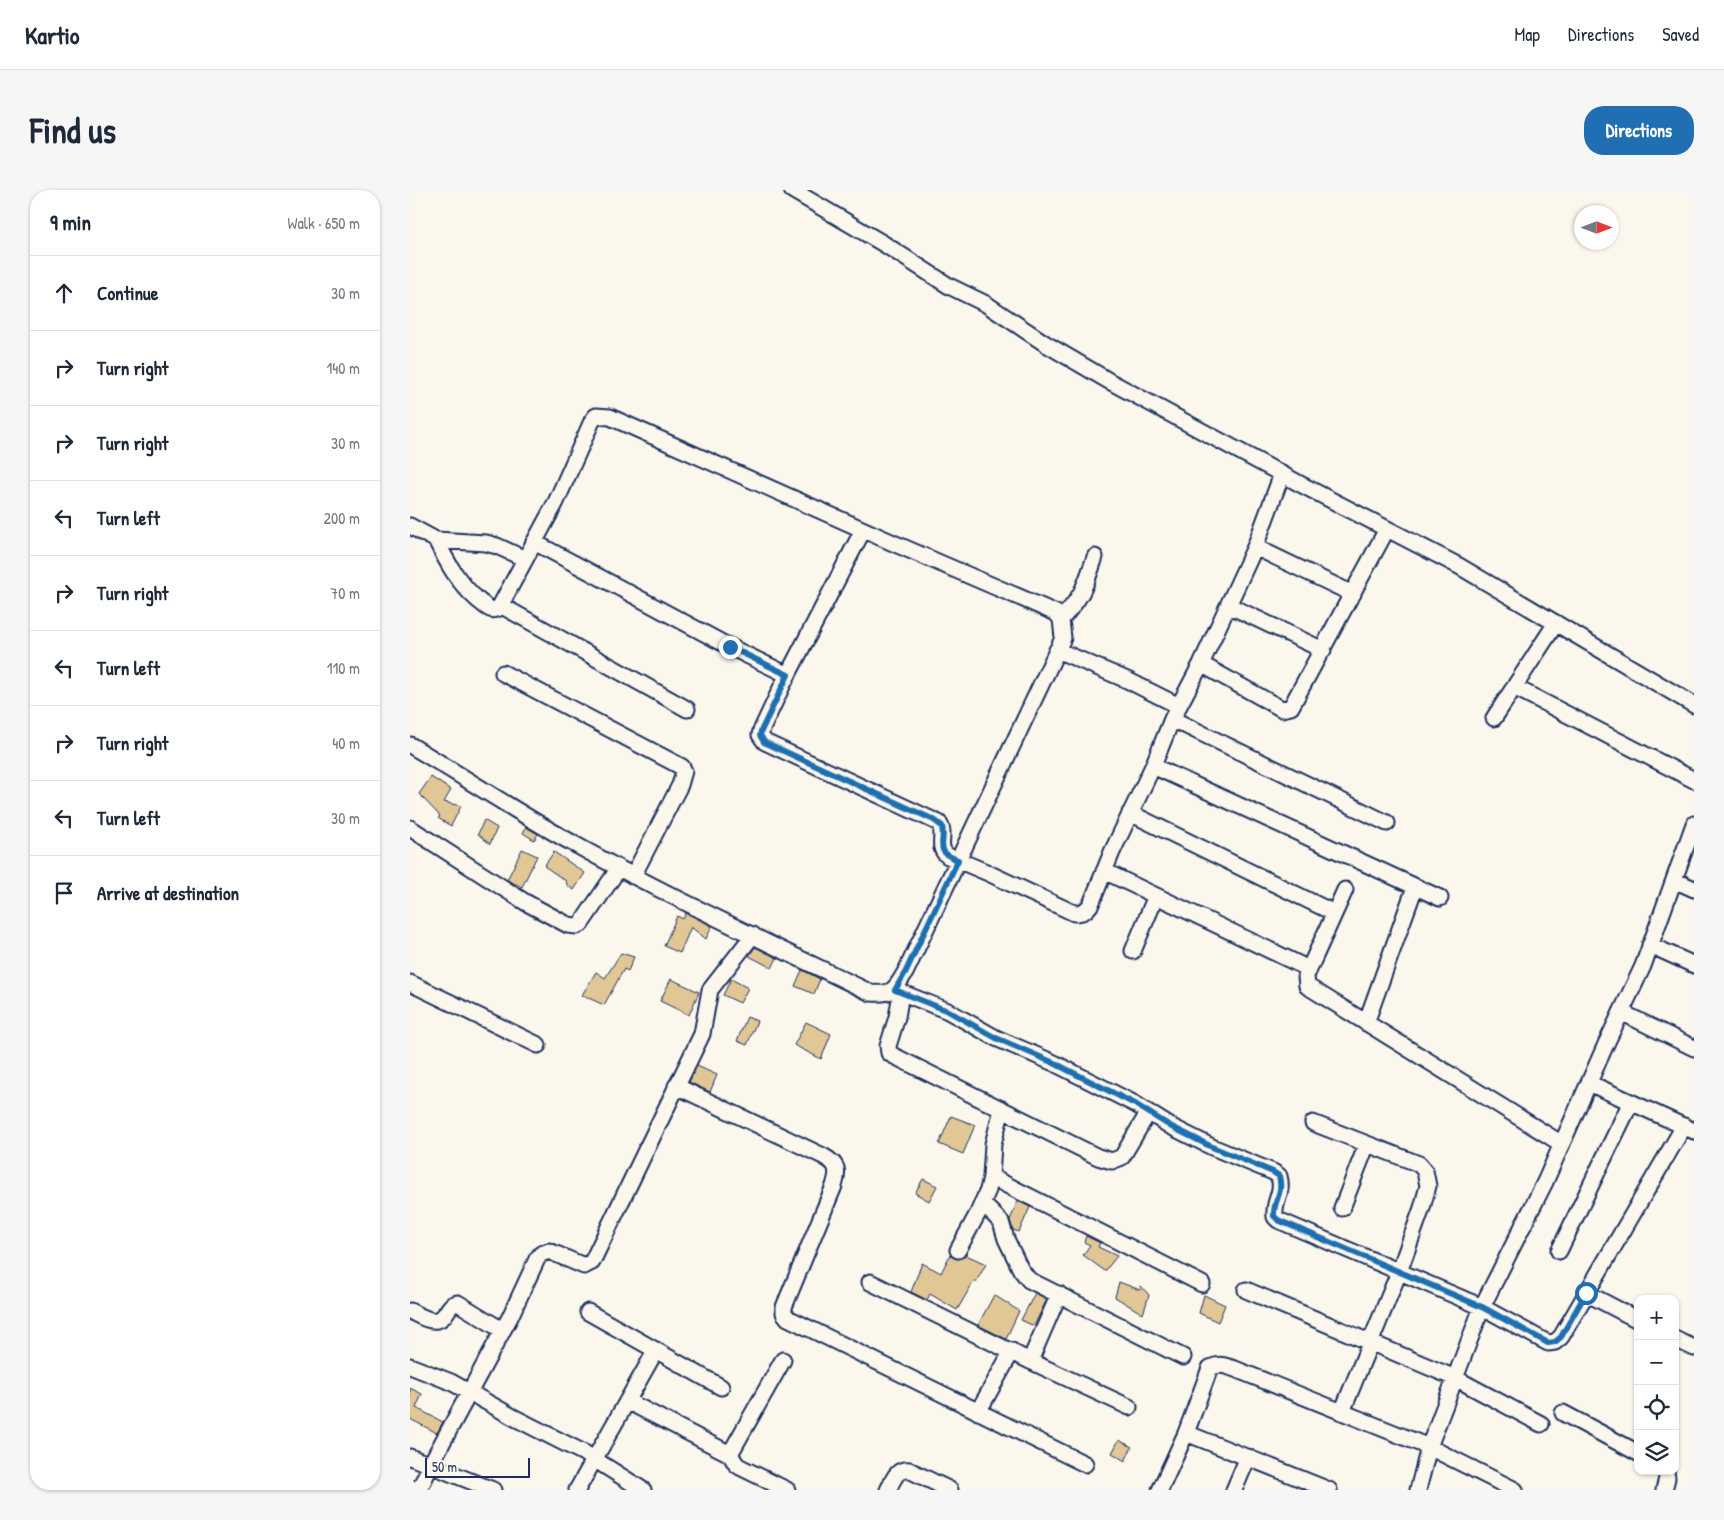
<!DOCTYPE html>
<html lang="en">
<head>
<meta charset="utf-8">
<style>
	:root { --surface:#fff; --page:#f6f6f7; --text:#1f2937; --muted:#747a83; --line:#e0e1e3; --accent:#1f6fb2 }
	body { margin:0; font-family:"Patrick Hand",sans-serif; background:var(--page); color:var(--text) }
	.controls { position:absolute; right:15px; bottom:15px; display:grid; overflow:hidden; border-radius:10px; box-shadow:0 1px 4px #0004 }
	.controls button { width:45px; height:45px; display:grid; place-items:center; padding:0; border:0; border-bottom:1px solid var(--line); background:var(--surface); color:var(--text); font:25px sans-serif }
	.compass { position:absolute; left:1164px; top:15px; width:45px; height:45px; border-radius:50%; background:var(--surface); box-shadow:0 1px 4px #0004; rotate:90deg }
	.scale { position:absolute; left:15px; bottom:12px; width:105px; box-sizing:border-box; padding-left:5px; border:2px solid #1b2f5e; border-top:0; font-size:14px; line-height:18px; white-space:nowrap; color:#1b2f5e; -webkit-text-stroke:4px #fbf7ec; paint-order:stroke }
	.stop { position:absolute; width:15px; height:15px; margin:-11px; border:4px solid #1f6fb2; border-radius:50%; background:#fff }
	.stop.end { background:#1f6fb2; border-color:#fff; box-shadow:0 1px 5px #0008 }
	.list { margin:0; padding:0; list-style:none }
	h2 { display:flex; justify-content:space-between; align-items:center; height:65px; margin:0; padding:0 20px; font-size:21px }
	h2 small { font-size:16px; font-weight:400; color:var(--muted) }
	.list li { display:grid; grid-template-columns:32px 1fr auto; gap:15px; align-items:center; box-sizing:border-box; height:75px; padding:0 20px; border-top:1px solid var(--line) }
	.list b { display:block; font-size:19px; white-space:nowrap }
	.list em { font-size:16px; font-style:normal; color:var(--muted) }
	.icon { flex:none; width:28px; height:28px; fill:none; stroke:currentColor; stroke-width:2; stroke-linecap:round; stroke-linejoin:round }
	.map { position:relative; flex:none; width:1284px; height:1300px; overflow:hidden; border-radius:20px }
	header { display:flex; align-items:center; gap:30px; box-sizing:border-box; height:70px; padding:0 25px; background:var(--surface); border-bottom:1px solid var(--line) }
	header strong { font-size:24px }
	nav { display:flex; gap:28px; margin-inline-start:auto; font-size:18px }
	.intro { display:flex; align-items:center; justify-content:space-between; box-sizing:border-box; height:120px; padding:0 30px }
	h1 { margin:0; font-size:35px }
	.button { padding:12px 22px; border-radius:20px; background:var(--accent); color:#fff; font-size:18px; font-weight:700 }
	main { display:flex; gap:30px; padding:0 30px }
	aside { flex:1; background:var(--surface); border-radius:20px; box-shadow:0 1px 4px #0004 }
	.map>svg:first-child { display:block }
</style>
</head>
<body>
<header>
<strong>Kartio</strong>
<nav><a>Map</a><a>Directions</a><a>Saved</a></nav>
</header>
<div class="intro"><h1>Find us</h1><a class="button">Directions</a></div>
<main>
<aside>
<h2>9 min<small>Walk · 650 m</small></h2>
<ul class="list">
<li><svg class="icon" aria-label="ahead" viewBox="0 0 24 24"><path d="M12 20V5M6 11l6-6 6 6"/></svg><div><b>Continue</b></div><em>30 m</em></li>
<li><svg class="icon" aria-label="right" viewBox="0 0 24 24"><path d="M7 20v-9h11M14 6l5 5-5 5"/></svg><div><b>Turn right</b></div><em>140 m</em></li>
<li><svg class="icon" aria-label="right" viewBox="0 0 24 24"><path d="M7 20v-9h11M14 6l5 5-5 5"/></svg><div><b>Turn right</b></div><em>30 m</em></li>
<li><svg class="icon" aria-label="left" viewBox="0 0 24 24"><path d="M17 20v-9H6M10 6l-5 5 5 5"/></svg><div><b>Turn left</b></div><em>200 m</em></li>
<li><svg class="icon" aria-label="right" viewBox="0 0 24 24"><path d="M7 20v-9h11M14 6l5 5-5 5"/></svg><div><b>Turn right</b></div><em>70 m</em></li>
<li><svg class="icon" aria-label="left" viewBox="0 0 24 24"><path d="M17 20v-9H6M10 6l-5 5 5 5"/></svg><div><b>Turn left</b></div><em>110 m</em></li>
<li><svg class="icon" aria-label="right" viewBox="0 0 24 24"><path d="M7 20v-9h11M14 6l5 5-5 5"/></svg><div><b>Turn right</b></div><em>40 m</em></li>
<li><svg class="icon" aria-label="left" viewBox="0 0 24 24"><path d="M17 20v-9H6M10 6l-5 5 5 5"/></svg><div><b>Turn left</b></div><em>30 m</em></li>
<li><svg class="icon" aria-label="arrive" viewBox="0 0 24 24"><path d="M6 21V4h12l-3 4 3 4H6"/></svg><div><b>Arrive at destination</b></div></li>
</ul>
</aside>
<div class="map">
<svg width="1284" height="1300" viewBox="0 0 1284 1300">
	<rect width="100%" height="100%" fill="#fbf7ec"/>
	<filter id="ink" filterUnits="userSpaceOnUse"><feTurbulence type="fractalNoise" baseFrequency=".02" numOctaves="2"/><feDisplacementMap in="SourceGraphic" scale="10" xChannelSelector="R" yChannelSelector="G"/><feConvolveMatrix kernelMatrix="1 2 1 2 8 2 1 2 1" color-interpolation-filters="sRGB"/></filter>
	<g filter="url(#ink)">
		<path fill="#e1c796" stroke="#1b2f5e" d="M21,587L41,600L34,612L51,616L41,636L28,628L30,626L9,604Z
			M74,630L87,638L80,654L68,644Z
			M116,637L128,644L124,650L113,643Z
			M112,659L127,666L112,697L97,690Z
			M144,662L175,683L164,700L157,695L156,691L134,676Z
			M276,723L302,736L296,749L281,737L270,763L254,756L267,726L273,729Z
			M345,757L367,768L362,778L339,766Z
			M211,763L224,767L218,781L214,779L194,815L172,805L186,782L195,788Z
			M392,780L410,789L404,804L385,796Z
			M261,789L289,802L279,825L250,811Z
			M321,789L338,798L330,813L313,805Z
			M337,827L347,831L337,855L327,851Z
			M396,832L421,844L411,869L384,855Z
			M287,876L307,885L300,902L279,892Z
			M541,926L565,935L553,964L529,954Z
			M513,989L527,996L519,1011L505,1003Z
			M608,1011L620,1017L609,1042L603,1040L600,1030Z
			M676,1046L690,1053L688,1057L707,1066L695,1081L673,1065L680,1055L674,1052Z
			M540,1065L544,1068L549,1069L556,1065L576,1074L566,1092L564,1091L547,1120L520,1104L517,1110L501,1102L512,1073L531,1083Z
			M709,1092L730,1100L731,1096L739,1105L733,1124L705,1107Z
			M625,1103L637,1109L624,1136L611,1130Z
			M584,1105L609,1121L596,1149L568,1135Z
			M794,1105L815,1115L808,1132L789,1123Z
			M0,1198L12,1204L6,1218L33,1232L27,1243L0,1229Z
			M709,1250L722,1257L715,1271L702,1263Z"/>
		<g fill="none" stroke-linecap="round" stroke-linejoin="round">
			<defs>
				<path id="minor" d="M382,0L474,54L539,96L576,114L636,154L699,191L892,295L1049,376L1284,515
					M0,336L26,350L76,353L87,356L115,369
					M453,340L372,496L351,541L350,545L355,552L529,633C537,644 525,657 538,666L576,682L664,723C673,723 676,721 681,714L702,662L743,576L762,529L791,474L845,357L872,284
					M124,352L320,457L378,485
					M845,357L943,404
					M818,415L913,460
					M92,416L277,519
					M651,429C673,406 675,396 685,367
					M647,460L717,490L769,516
					M791,474L872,519L881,517L977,339
					M93,483L272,577L274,581L270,595L223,686
					M1104,497L1284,590
					M1084,528L1146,433
					M762,529L977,633
					M0,555C56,588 109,624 166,655C262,708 362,755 461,803C484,805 485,799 496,781L653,448L651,429L646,423L481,352L200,227L186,226L182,231L146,312L89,418C81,423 76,416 69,411C48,393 38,374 26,350
					M743,576L1030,708
					M720,623L924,723
					M0,638L115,712L158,735L167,736L171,734L209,678
					M694,681L899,779
					M1264,690L1284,699
					M935,700L896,786L897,796L1152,954
					M1240,755L1284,775
					M723,761L746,706
					M0,793L128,855
					M485,800L538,821L586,848L644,873L725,914L760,936L802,957L863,982L869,986C874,1005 863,1009 865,1027L868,1030L1072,1117L1138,1153L1145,1152L1151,1147L1274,936
					M491,803L487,827L478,856L479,863L482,865L688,967L702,971L712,967L738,923
					M1211,822L1284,858
					M956,833L1005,697
					M1179,893L1284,941
					M266,896L413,966C428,974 429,980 424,996L374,1117V1123L378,1128L675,1274
					M903,933L1009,974L1015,981L1018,996L1012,1018L989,1082L932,1222
					M581,987L792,1094
					M572,1013L591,1032L596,1049L611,1080L619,1090L773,1167
					M932,1018L957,954
					M548,1060L568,1023L578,1000L581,987L583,954L592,919
					M1149,1061L1221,912
					M460,1092L620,1171L719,1217
					M836,1100L1045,1188L1131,1234
					M1176,1103L1228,1130
					M0,1121C8,1125 19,1132 27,1130C38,1128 36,1114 48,1113L92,1140
					M178,1122L311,1197
					M1265,1149L1284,1158
					M620,1171L649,1104
					M0,1176L41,1192L103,1227L176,1264L233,1300
					M217,1211L320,1264L373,1170
					M568,1222L602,1161
					M1153,1223L1228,1263
					M776,1243L919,1300
					M320,1264L326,1274L330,1277L377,1300
					M0,1267L83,1300
					M9,1300L24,1268L100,1127L127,1069L131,1064L139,1061L174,1076L182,1072L292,844L300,800L343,745
					M167,1300L246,1160
					M478,1300C483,1291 486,1278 499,1280L540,1300
					M750,1300L776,1243L800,1178C810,1173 816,1176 825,1179L1019,1257L1105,1300
					M824,1300L838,1267
					M1008,1300L1019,1257L1072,1117L1135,992L1196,854L1233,776L1284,634
					M1254,1300L1257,1288L1256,1281"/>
			</defs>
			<use href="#minor" stroke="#1b2f5e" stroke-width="19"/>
			<use href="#minor" stroke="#fbf7ec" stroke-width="15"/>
		</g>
	</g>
	<g fill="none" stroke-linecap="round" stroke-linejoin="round" filter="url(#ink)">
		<path stroke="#1f6fb2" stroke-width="6" d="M320,457L378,485L351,541L350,545L354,552L524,630L532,636C536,654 523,661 548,670L496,781L485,800L538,821L586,848L644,873L725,914L760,936L802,957L863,982L869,986C874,1005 863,1009 864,1026L868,1030L1072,1117L1138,1153L1145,1152L1151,1147L1176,1103"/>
	</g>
</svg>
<div class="controls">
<button>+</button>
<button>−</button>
<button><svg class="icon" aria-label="locate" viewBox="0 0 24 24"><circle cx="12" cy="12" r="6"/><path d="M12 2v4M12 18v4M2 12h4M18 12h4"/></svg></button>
<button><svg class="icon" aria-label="layers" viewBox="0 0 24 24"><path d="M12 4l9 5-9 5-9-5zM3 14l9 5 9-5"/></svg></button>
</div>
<svg class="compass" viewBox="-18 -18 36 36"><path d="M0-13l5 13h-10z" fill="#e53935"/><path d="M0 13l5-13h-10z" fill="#747a83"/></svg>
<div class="scale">50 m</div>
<div class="stop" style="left:1176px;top:1103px"></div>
<div class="stop end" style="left:320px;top:457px"></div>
</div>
</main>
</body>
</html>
